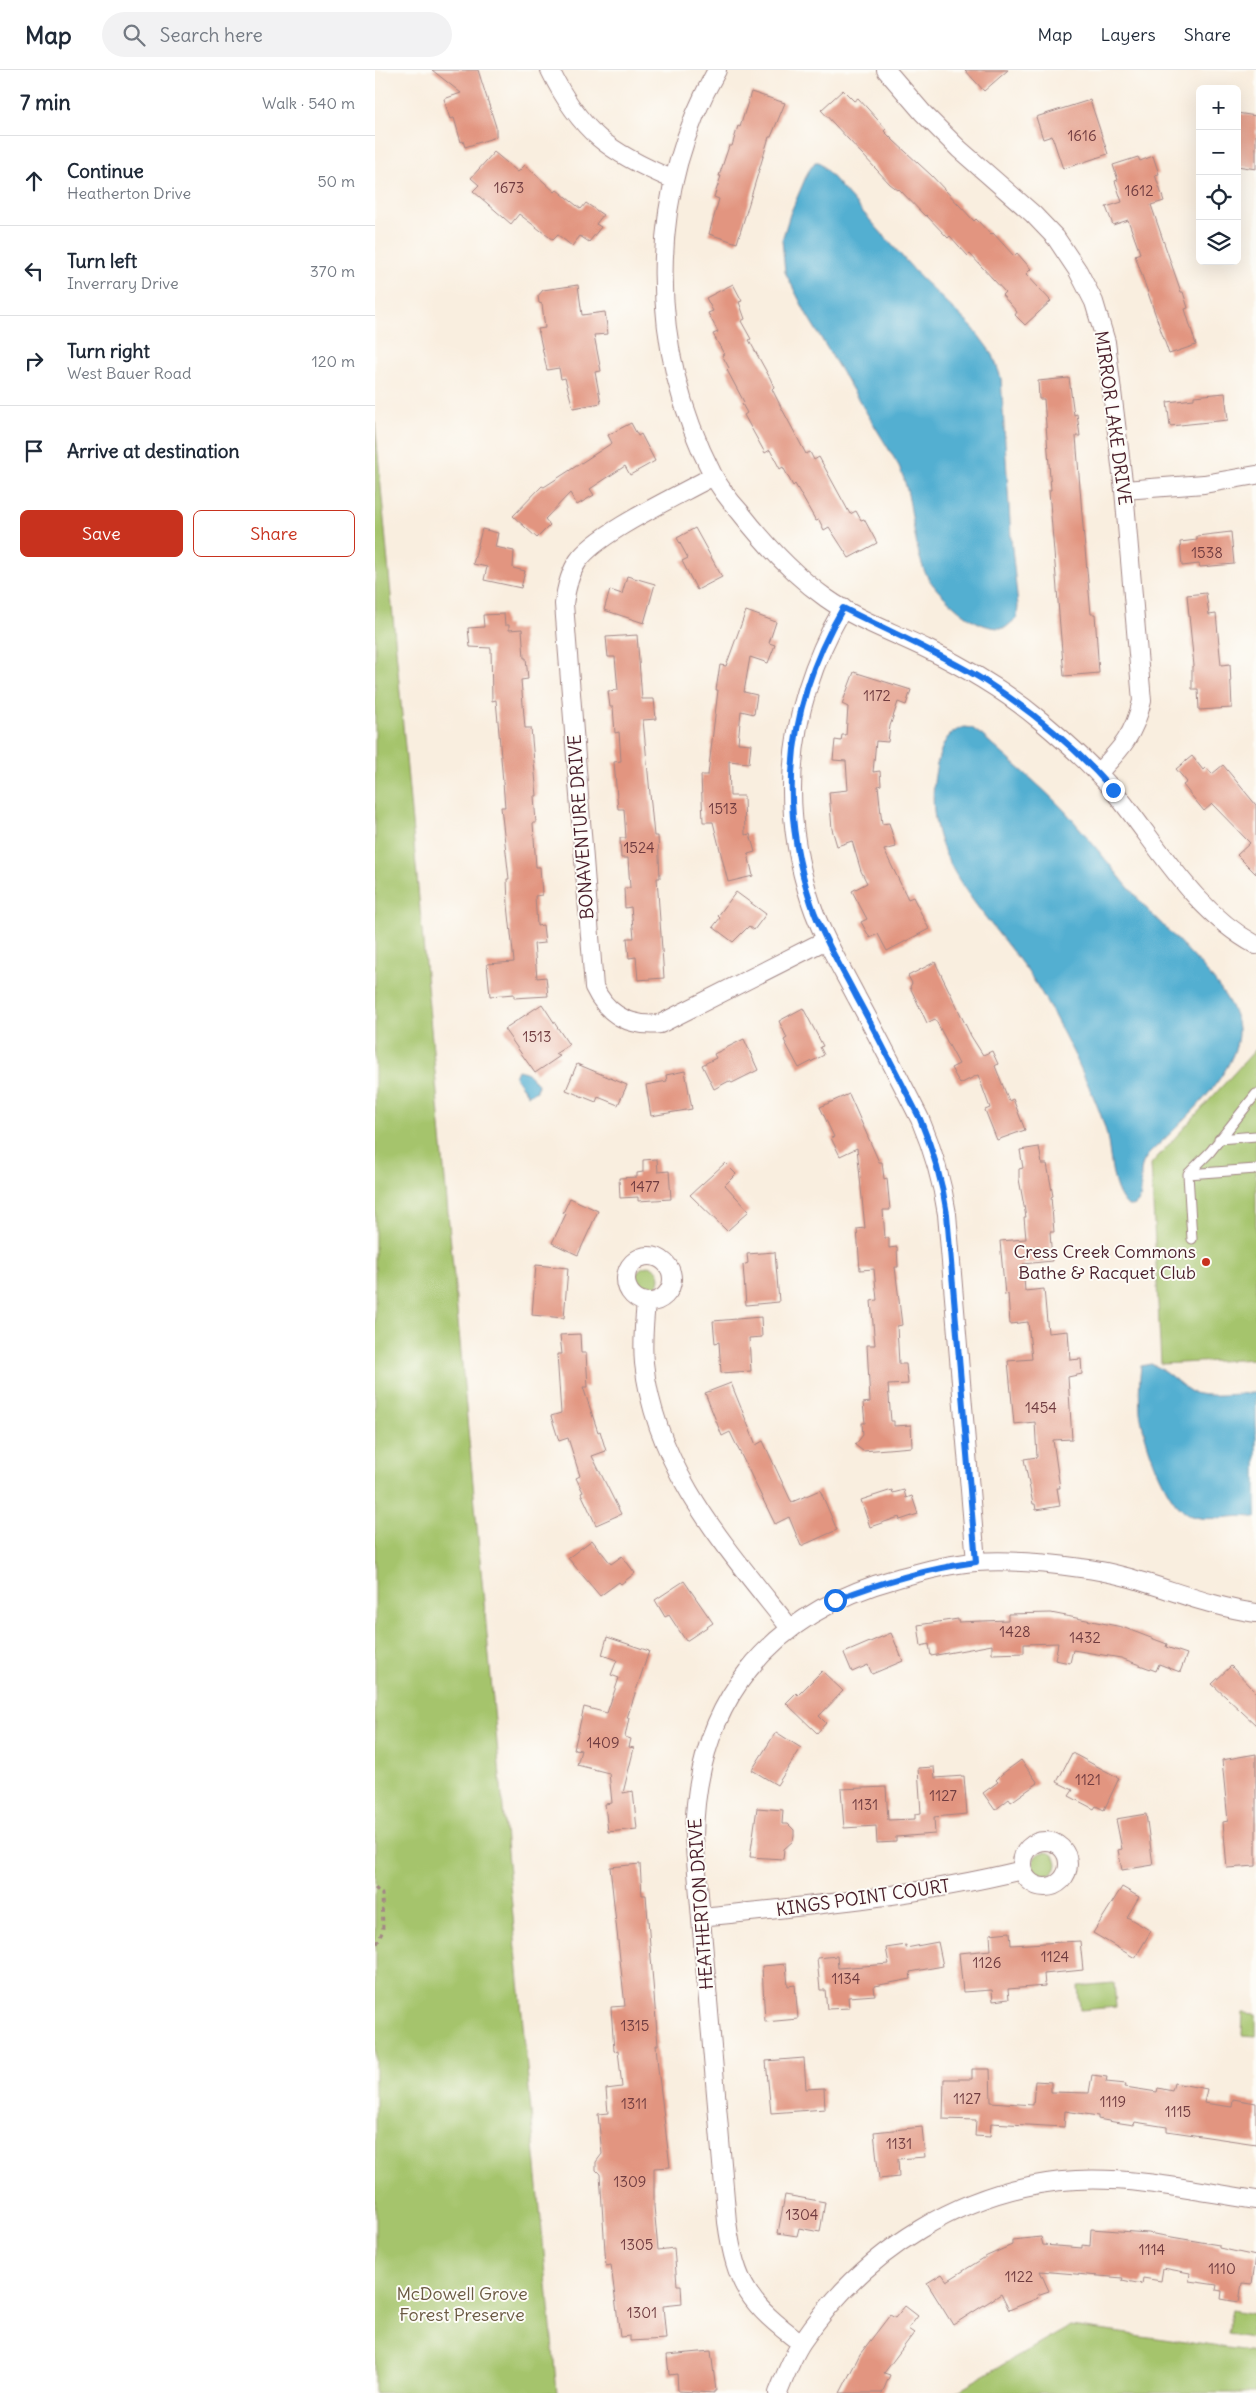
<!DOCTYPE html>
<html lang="en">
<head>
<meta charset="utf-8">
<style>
	:root { --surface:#fff; --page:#f2f2f3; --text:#1f2937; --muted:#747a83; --line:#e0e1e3; --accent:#c8321e }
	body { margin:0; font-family:Delius,sans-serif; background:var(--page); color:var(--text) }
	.controls { position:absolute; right:15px; top:15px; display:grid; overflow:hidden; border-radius:8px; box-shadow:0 5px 20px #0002 }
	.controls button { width:45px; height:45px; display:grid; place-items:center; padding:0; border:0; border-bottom:1px solid var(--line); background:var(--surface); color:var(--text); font:25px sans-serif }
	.stop { position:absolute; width:15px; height:15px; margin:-11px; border:4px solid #1a73e8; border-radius:50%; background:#fff }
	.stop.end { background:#1a73e8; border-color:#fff; box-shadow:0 1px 5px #0008 }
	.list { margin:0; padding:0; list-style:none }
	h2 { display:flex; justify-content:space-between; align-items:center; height:65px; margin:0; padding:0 20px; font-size:21px }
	h2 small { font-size:16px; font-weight:400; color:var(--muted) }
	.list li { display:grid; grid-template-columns:32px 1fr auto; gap:15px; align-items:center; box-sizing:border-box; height:90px; padding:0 20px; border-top:1px solid var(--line) }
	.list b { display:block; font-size:19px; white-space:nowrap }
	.list p { margin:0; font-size:16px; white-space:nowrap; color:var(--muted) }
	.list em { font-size:16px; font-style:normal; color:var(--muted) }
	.actions { display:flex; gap:10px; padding:15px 20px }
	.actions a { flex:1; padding:11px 0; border:1px solid var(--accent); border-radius:8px; text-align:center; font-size:18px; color:var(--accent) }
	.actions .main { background:var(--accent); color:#fff }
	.icon { flex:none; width:28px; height:28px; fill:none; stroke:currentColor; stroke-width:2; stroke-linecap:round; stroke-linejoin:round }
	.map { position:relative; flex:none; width:881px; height:2323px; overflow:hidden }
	header { display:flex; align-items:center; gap:30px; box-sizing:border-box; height:70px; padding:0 25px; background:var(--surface); border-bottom:1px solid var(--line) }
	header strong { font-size:24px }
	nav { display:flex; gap:28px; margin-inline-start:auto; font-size:18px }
	.search { width:350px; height:45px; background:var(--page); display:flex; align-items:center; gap:12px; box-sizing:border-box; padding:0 18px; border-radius:28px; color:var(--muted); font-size:19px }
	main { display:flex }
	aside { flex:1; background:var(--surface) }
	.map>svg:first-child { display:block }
</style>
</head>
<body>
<header>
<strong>Map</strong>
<div class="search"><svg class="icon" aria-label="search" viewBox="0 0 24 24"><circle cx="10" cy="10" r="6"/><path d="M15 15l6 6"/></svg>Search here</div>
<nav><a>Map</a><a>Layers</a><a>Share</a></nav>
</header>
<main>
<aside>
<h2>7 min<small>Walk · 540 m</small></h2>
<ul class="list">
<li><svg class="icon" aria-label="ahead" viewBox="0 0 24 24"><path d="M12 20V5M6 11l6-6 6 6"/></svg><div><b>Continue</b><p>Heatherton Drive</p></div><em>50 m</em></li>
<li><svg class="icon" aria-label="left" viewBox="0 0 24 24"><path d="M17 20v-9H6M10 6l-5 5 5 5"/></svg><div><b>Turn left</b><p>Inverrary Drive</p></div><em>370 m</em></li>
<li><svg class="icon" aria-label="right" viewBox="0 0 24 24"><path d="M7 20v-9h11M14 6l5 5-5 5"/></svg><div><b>Turn right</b><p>West Bauer Road</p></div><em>120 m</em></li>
<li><svg class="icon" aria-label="arrive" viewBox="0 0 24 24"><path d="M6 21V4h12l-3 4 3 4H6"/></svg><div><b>Arrive at destination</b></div></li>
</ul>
<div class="actions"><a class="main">Save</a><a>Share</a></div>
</aside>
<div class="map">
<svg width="881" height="2323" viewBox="0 0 881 2323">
	<rect width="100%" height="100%" fill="#fdfcf7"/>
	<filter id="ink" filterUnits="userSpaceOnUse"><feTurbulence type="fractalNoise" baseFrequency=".02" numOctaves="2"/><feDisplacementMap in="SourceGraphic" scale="10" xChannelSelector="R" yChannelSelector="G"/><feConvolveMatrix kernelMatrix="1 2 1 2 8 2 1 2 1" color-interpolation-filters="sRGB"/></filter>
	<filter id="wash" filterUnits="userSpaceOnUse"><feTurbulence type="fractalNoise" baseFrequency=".0096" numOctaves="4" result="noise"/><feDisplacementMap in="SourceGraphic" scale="20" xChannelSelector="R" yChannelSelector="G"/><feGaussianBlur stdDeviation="1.12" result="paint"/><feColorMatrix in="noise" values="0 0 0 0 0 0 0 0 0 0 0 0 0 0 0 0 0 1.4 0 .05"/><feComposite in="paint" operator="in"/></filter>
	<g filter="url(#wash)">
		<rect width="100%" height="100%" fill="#f9eedf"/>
		<path fill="#a5c46c" stroke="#78724c" d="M0,352L182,2323H0Z
			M881,979V1289L786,1294L776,1094Z
			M261 1208a12 12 0 1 1 24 0a12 12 0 1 1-24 0Z
			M658 1794a12 12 0 1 1 24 0a12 12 0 1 1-24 0Z
			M739,1913L741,1937L705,1940L703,1916Z
			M868,1943L881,1944V1966L867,1965Z
			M857,2240L879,2244L875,2267L852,2263Z
			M696,2256L881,2282V2323H578Z"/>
		<path fill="#53afd1" stroke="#4e677e" d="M440,92H444L546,208L598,258L618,285L626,308L636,468L643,536L642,548L630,558C612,559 599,552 585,541C573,531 555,515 549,500C536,467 539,429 524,396L432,245L410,202L407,170L415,144L433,102Z
			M590,657L597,658L608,666C635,691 664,714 689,740C718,772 743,807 772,839C797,866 860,921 863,958C866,1003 802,1056 773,1085C771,1088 768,1092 767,1096C763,1109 773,1137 753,1136C734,1118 737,1082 730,1058C723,1034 711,1011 701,988C686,959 672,929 653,902C605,835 540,782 563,690C568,673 572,662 590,657Z
			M143,1000L151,1002L163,1014L162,1021L153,1025L140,1007Z
			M776,1294C792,1300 801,1312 815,1321C828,1329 865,1323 881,1323V1448C860,1442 833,1455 813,1444C790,1433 768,1367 765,1342C764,1327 764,1311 766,1296Z"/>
		<g id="blocks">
			<path fill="#e29580" d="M57,0H103L121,57V67L90,77L88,71L86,72L79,48L75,49L69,29L86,23Z
				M590,0H633L609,21Z
				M468,20L479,31L483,28L511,59L509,61L519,71L556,105L599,151L601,149L616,165L618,163L639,186L642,183L656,199L651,204L676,231L650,255L640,245L642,242L627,225L630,222L595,184L593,186L575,166L573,168L551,145L550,146L524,119L523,120L515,114L446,40Z
				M376,22L410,33L396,67H394L362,173L334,164L344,129L339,127L346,106H344L354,76H357L363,56L365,57Z
				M715,30L733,84L688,99L677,66L668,69L661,47Z
				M862,43L881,46V99L862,96Z
				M119,82L143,102L150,95L180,122L182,120L206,139L211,133L228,145L221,154L226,157L214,172L205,166L197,176L183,165L178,170L144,144L136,154L98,121L104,115L96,108Z
				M778,86L784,104L780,105L789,131L776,135L806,222H808L813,238L810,239L821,275L794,284L760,185L765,183L753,150L738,155L731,137L747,132L740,111L743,110L738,95L763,87L765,91Z
				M358,214L367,231L364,232L370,249L366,251L376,269L374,270L395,308L399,317L397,319L406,337L431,384L435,382L439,390L444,387L475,444L481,441L486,450L489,449L502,473L474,488L454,457L449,460L444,450L441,451L420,414L418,416L408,397L405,399L395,380L390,383L369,345L372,343L367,334L369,332L352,300L354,298L347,285L349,284L338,264L343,262L333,243L338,241L331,228Z
				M203,215L207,245L230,242L233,264L219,265L226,301L220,302L226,333L198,338L190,308L186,309L184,298L172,300L163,259L170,258L167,234L164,233L163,226L168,220Z
				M694,308L699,345L702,344L705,366H701L708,457L716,544H720L724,603L689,606L674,420H676L669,329H664L663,311Z
				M850,323L853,350L795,356L792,332L819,329V326Z
				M256,353L263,366L266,364L280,391L255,405L250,396L215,419L219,425L202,435L195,423L170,449L175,455L162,468L138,446L167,416L169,417L237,373L233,365Z
				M320,458L347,507L322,520L307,491L313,488L302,468Z
				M107,459L123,463L120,477L139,481L138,498L150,501L146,518L109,510L112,497L98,494Z
				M856,462L859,494L825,497L824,494L807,496L805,472L822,470V466Z
				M252,506L280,514L269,553L229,540L235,520L247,524Z
				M831,523L834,545L841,544L846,595L855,594L857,638L824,640L823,619H817V596H819L812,525Z
				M371,541L401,552L394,573L400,575L393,593L375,587L369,622L382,625L379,644L366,641L363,673L376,674L374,693L354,691L355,726H369L370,765L375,764L380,782L373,784L378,806L353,812L338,752H328L326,705H333L343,620H341L345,595L351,596Z
				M129,544L130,555H134V560L147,559L149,588H151L153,609L146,610L150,658H156L162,726H159L161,753H158L161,797H165L167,825L160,826L162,856L168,855L170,873L159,874L162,908L171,907L173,926L139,928V924L115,926L112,894L139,892L133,835L132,809H134L126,737H130L124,663L121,630L117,631L116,578L95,577L93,558L109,557L108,545Z
				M262,565L267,629H279L281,649L268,650L279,766H283L285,808H282L289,908L263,910L261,887L254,888L252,868H259L256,837L250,838L249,818H255L253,788H246L245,768H251L249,739H243L239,692L246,691L244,662L240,663L238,637H235L233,621L243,620L240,587H233L231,567Z
				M479,602L536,620L531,635L523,632L515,656L513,672L501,671L498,702L505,701L506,715L503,716L507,754L514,753L521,777L509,780L533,829L538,827L554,859L512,881L503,864L495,868L486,852L492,849L477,821L492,813L486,801L477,771L462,776L457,759L454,722L473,720L471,691L458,690L460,670L466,671L467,665H471L473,637L467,634Z
				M817,686L828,700L831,697L837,704L848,695L881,735V804L862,785L875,773L837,734L829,741L808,715L812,712L801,699Z
				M361,822L391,844L379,860L374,856L358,872L338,857L345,848L343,846Z
				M560,892L596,966L608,985L617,981L623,994L620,996L634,1031L638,1029L650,1060L622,1070L610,1040L615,1038L603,1005L585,1014L576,998L584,994L560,949L552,953L535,917L537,913L533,906Z
				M167,934L194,975L180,984L185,986L160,1003L129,959Z
				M428,938L448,976L445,977L449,985L424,998L409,970L412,968L404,951Z
				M369,969L383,1000L357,1013L354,1011L339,1019L327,995L341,988L339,984Z
				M202,994L252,1015L243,1035L223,1027L221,1032L191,1020Z
				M310,1001L317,1039L276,1046L271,1015L292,1011L291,1005Z
				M474,1024L504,1092H507L509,1109L512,1108L515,1140H508L510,1168H514V1178L522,1177L523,1197H520L527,1255L522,1256L524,1294H531L533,1314L513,1315L516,1351H519V1356L536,1355L537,1377L488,1381L480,1375L488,1365L487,1353H490L488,1333L495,1332L492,1275H500L496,1231L502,1230L499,1199L485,1200L482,1159L490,1158L482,1078L465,1086L456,1068L459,1067L445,1037Z
				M664,1077L667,1094H672L678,1126L676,1127L679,1162H675L677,1191L648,1194L650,1221L669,1219L673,1263L693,1261L695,1290L706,1289L707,1304L693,1307L697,1369L678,1370L685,1418H682L685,1436L661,1440L660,1434H658L649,1389L662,1387L660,1352L639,1354L633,1291L657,1289L653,1252L635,1254L633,1224L630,1225L625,1171L651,1169L649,1147H651L644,1109V1099L648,1098L645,1080Z
				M282,1089L283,1102L294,1101L296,1129L263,1131V1127L245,1128L244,1108L262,1107V1103L268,1102V1090Z
				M350,1093L361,1104L350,1115L374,1141L352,1161L315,1125Z
				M195,1128L223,1141L203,1185L177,1173L191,1144L188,1143Z
				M400,1182L404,1232L371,1235L368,1195L373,1193L372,1184Z
				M161,1195L193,1198L189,1248L157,1245Z
				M386,1247L387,1267L374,1268L376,1301L346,1303L344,1272L340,1273L338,1251Z
				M205,1264L206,1283H211L213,1317H208L223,1362L225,1361L231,1381L217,1386L246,1444L221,1455L206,1423L208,1422L201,1408L205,1406L193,1368L184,1371L176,1346L186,1343L182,1284H187L185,1265Z
				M356,1313L381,1375L388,1371L415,1429L417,1432L445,1420L462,1460L426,1476L414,1447L400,1454L355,1362L347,1366L330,1323Z
				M517,1420L518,1423L529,1420L531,1428L537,1426L543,1444L525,1450L524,1447L495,1457L486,1430Z
				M217,1470L236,1494L247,1486L260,1503L246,1514L244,1512L225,1526L193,1488Z
				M309,1511L338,1553L311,1571L294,1545L290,1547L280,1530Z
				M676,1543L747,1557L792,1574L791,1577L812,1584L805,1602L784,1594L781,1601L746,1588L698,1580L695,1593L680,1590L683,1573L649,1574V1583L617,1584V1575L556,1586L554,1574L546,1576L543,1555L583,1549V1552L633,1550V1544Z
				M516,1563L528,1591L497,1604L493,1595L477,1602L469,1583Z
				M232,1567L274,1581L252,1648H254L250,1667L256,1669L254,1677L259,1678L248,1723L258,1721L262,1759L233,1762L230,1734L237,1733L234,1703L202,1695L206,1680L199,1679L209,1637L232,1643L244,1608L236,1605L242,1590L227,1585Z
				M856,1596L881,1622V1655L837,1614Z
				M447,1601L468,1621L444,1646L451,1653L442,1663L411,1633L421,1623L423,1625Z
				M401,1662L426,1678L402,1715L377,1700Z
				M697,1683L744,1708L729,1740L721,1736L719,1739L694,1726L698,1720L682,1712Z
				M881,1684V1796L852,1798L848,1752L853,1751L847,1690Z
				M646,1690L663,1713L636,1732L634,1729L620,1740L608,1723L623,1712L621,1710L627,1704Z
				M559,1697L560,1708L589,1706L592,1744L559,1747L560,1764L521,1767V1772L502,1773L501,1756L469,1758L466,1719L511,1717L513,1750L540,1749V1744L546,1743L543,1698Z
				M382,1738L408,1740L407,1754H413L419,1760V1766L418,1771L409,1779L408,1789L375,1787Z
				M771,1744L778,1795L747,1800L743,1780L747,1779L741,1749Z
				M265,1794L267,1825H271L283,1975H281L283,1998L295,2097L279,2098V2136L283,2180L299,2178L302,2215H306L307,2234L288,2236L291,2269L255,2271V2266L245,2267L236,2195L231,2196L225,2104L221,2100V2092L227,2084L223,2044L233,2043L231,2019L247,2017L243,1980L239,1981L236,1937L250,1936L235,1797Z
				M747,1817L764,1827L752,1847L776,1861L760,1888L718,1863Z
				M635,1862L636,1875L705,1871L708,1900L669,1904L670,1916L633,1919L634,1929L618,1931L617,1920L588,1922L584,1883L616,1880L615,1864Z
				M563,1872L568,1896L535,1902L536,1909L499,1916L500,1925L473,1927L474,1938L452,1939L450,1920H445L442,1888L462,1886L463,1898L514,1894L511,1878L531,1875V1878Z
				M411,1894L413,1916L420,1915L423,1949L390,1952L387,1896Z
				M429,1988L431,2019L449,2018L450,2039L396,2043L391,1991Z
				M597,1999H615L616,2032L658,2035L660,2011L676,2012V2022L714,2023L717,2005L732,2007L731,2012L751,2014L750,2017L782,2022L783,2018L797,2021L799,2013L832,2019L829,2033L857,2037L858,2029L881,2033V2074L792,2061V2057L760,2052L759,2055L739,2052L723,2049V2046L690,2041L689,2057L616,2053L615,2067L600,2066L601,2050L568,2049L569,2009H597Z
				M547,2057L550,2087L523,2089L524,2107L504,2109L499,2062Z
				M410,2125L450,2132L445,2162L424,2158L422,2166L403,2163Z
				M716,2159L773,2163L844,2175V2178L881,2186L877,2214L867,2213L864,2232L846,2229L847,2221L841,2220L842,2215L814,2211L815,2203L788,2198L786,2211L768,2208L767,2214L747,2210L748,2208L665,2201L674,2221L662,2225L663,2228L634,2240L626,2224L578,2255L552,2213L567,2204L572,2211L612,2186L637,2175V2170L666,2167L668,2175L707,2178V2175L715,2176Z
				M530,2236L543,2246L533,2259L539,2263L509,2303L515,2305L507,2323H465L485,2284L515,2245L520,2248Z
				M336,2281L341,2321H339V2323L303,2321L302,2304L294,2305L292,2285Z"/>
		</g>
	</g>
	<g filter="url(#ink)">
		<use href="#blocks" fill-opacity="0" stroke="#a28685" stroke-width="1"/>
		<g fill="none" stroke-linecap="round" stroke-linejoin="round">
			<defs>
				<path id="service" d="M844,1069L881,1066
					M813,1104L881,1099
					M817,1169L813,1104L835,1082L881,1024"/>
				<path id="minor" d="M175,0C205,62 235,83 297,109
					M342,0C271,125 272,277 338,405C345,418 355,431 365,442C390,474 417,504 451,528C482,550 520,563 554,580C593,599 633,623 666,651C691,672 716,694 737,719C782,773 817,840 881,875
					M511,0L548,43L584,79L658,144L681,168L703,201L719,232L731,272L749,420L767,631C759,665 746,679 723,703
					M338,406C305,425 223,462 203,491C194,504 191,519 189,534L219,917C232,945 255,957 285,954L451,870
					M749,420L829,414L881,405
					M468,538C414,632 402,730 436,833C447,866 466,897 482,928C504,968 524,1008 545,1049C558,1080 567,1110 572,1144L601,1492
					M251 1209a23 23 0 1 1 46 0a23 23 0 1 1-46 0Z
					M271,1233C269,1253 267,1273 269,1293C280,1399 352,1478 415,1558
					M647 1794a23 23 0 1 1 46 0a23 23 0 1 1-46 0Z
					M326,1847C434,1836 542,1826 648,1800
					M426,2273C374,2234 361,2216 352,2152L319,1767C321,1632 394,1543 523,1508C549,1501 574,1494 601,1492C635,1490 672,1493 706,1498C767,1505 821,1535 881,1543
					M403,2323C410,2306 417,2287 427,2272C488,2181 590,2116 701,2110C761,2107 822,2121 881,2130"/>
			</defs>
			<use href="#service" stroke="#a28685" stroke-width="11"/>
			<use href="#minor" stroke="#a28685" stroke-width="20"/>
			<path stroke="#a28685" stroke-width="3" stroke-dasharray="4 4" stroke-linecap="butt" d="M0,1818L7,1824L8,1860L0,1879"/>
			<use href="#service" stroke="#fff" stroke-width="9"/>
			<use href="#minor" stroke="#fff" stroke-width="18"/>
		</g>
	</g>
	<g fill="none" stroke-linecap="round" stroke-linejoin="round" filter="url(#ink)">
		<path stroke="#1a73e8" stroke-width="6" d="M460,1530C506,1512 552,1499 601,1492L572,1144C567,1110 558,1080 545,1049C524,1008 504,968 482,928C466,897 447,866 436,833C402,730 413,632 468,538C515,562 565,583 610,611C657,641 701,678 738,720"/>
	</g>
	<circle fill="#c8321e" stroke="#fdfcf7" stroke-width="2" cx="831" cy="1192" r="5"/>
	<g text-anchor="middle" stroke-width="4" stroke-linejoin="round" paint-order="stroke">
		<g font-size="15" fill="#703c40">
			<text x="707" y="71">1616</text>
			<text x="134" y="123">1673</text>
			<text x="764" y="126">1612</text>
			<text x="832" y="488">1538</text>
			<text x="502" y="631">1172</text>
			<text x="348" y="744">1513</text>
			<text x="264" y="783">1524</text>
			<text x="162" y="972">1513</text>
			<text x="270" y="1122">1477</text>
			<text x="666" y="1343">1454</text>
			<text x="640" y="1567">1428</text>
			<text x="710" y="1573">1432</text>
			<text x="228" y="1678">1409</text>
			<text x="713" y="1715">1121</text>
			<text x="568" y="1731">1127</text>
			<text x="490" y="1740">1131</text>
			<text x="680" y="1892">1124</text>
			<text x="612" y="1898">1126</text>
			<text x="471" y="1914">1134</text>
			<text x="260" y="1961">1315</text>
			<text x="592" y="2034">1127</text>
			<text x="738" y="2037">1119</text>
			<text x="259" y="2039">1311</text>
			<text x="803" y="2047">1115</text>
			<text x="524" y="2079">1131</text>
			<text x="255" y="2117">1309</text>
			<text x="427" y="2150">1304</text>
			<text x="262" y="2180">1305</text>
			<text x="777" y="2185">1114</text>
			<text x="847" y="2204">1110</text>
			<text x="644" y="2212">1122</text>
			<text x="267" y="2248">1301</text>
		</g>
		<g font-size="18" fill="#4a1f2b" stroke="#fdfcf7">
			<text transform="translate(738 348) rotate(82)" y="6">MIRROR LAKE DRIVE</text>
			<text transform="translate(206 757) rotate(-94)" y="6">BONAVENTURE DRIVE</text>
			<text transform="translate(488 1828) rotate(-8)" y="6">KINGS POINT COURT</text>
			<text transform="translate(326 1834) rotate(-94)" y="6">HEATHERTON DRIVE</text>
		</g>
		<g font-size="18" fill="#4a1f2b" stroke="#fdfcf7" text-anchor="end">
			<text x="821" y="1188">Cress Creek Commons<tspan x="821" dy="21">Bathe &amp; Racquet Club</tspan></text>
		</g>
		<g font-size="18" fill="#6a5942" stroke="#fdfcf7">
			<text x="87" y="2230">McDowell Grove<tspan x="87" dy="21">Forest Preserve</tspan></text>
		</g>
	</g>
</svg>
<div class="controls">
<button>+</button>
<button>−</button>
<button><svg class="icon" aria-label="locate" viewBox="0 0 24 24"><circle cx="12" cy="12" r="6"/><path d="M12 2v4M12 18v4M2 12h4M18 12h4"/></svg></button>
<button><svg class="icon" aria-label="layers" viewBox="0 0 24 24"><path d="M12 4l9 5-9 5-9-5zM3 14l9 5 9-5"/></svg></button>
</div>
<div class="stop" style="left:460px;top:1530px"></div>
<div class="stop end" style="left:738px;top:720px"></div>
</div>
</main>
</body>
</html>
